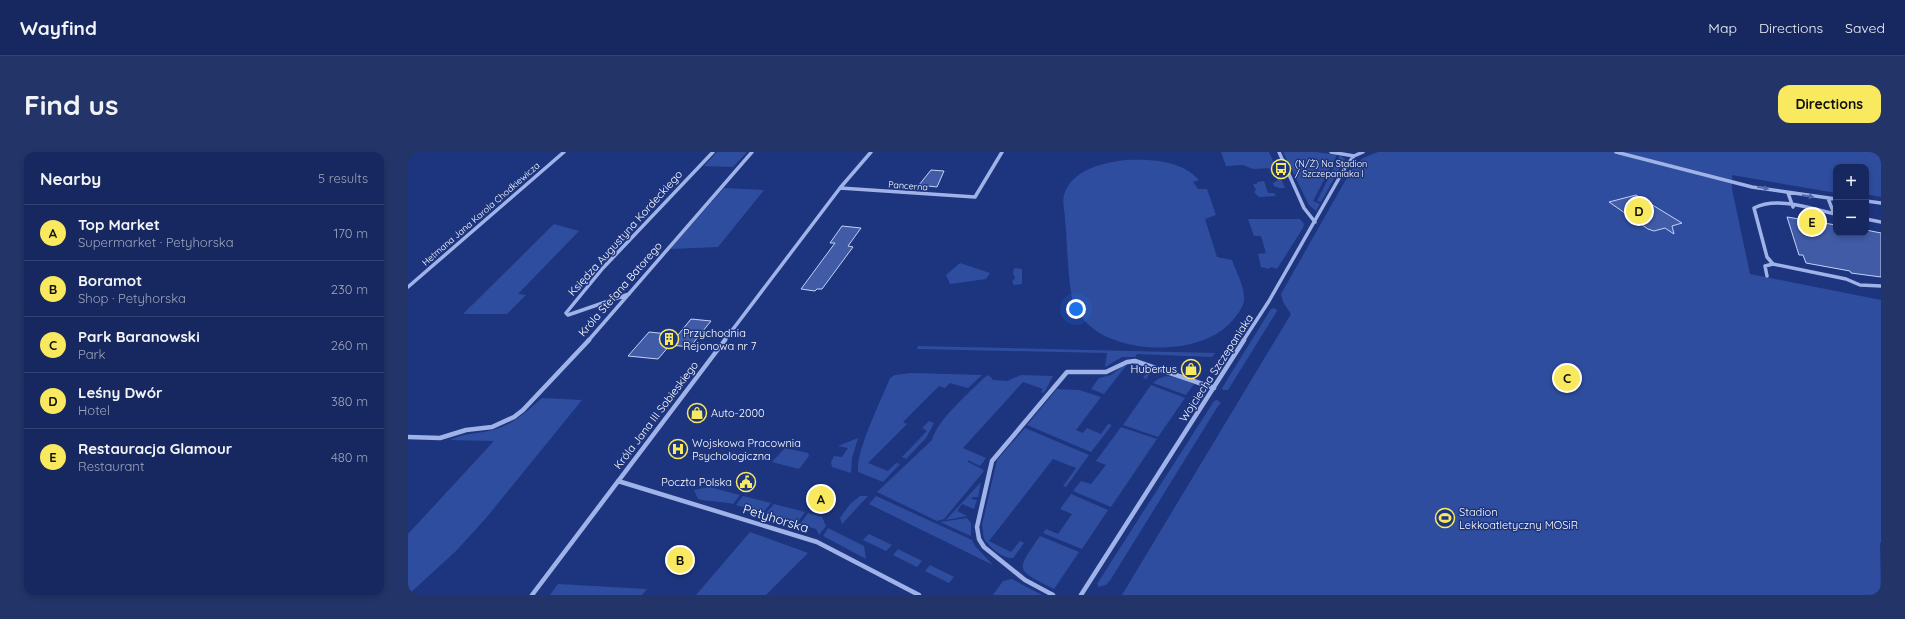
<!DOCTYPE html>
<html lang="en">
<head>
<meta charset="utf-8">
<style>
	:root { --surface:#16285f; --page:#233468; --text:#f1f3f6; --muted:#9ea6bd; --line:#354474; --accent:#f9e95e }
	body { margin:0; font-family:Quicksand,sans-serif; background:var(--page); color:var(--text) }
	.controls { position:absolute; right:12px; top:12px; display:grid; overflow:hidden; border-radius:8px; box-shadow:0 2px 6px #0003 }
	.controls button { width:36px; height:36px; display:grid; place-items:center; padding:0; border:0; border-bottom:1px solid var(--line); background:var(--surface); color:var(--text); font:20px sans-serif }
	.you { position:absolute; left:668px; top:157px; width:14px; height:14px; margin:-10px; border:3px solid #fff; border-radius:50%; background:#1a73e8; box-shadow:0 0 0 6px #1a73e833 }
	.badge { display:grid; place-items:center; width:26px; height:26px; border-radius:50%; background:var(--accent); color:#111; font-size:13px; font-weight:700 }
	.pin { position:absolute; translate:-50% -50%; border:2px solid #fff; box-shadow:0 1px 4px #0006 }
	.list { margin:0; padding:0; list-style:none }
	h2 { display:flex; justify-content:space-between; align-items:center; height:52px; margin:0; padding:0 16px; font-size:17px }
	h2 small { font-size:13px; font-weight:400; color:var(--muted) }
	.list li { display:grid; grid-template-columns:26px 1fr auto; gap:12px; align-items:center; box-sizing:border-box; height:56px; padding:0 16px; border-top:1px solid var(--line) }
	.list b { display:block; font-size:15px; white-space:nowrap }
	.list p { margin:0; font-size:13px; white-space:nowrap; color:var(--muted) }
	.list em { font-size:13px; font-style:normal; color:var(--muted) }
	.map { position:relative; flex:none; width:1473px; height:443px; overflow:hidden; border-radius:12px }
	header { display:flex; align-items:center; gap:24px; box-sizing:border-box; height:56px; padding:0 20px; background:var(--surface); border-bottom:1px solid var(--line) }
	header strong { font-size:19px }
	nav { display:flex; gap:22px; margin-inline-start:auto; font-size:14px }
	.intro { display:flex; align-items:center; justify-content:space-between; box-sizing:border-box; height:96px; padding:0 24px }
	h1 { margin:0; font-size:28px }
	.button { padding:10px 18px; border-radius:12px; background:var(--accent); color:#111; font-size:14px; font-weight:700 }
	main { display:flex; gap:24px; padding:0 24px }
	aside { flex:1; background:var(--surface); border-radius:12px; box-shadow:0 2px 6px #0003 }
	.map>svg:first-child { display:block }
</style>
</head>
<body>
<header>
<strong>Wayfind</strong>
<nav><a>Map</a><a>Directions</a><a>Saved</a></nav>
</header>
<div class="intro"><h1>Find us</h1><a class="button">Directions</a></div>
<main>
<aside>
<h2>Nearby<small>5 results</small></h2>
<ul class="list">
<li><span class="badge">A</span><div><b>Top Market</b><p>Supermarket · Petyhorska</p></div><em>170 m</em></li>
<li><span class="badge">B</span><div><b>Boramot</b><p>Shop · Petyhorska</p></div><em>230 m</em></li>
<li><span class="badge">C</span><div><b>Park Baranowski</b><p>Park</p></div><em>260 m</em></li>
<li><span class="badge">D</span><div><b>Leśny Dwór</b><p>Hotel</p></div><em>380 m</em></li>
<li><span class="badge">E</span><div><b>Restauracja Glamour</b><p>Restaurant</p></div><em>480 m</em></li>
</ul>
</aside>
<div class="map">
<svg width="1473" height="443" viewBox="0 0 1473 443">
	<rect width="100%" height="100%" fill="#1d357f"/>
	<path fill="#2f4d9e" d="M309,0H339L325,15L296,14Z
		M813,0H861L877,36H871L866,34L865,31L870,28L865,16L845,17L835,13L818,14Z
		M875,0H908L929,3L905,49L912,52L908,59L901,53Z
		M970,0H1473V45L1458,42V15H1428V41L1324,23V37L1342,122L1473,148V391H1472L1473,443H714L883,162L875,150L873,142L945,15L955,6Z
		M932,3L937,7L913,50L909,49Z
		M718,8C743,7 773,8 791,28L785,30L790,37H799L808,63L797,67L809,105L824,108C828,120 837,135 836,148C835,156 829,163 824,169C794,204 715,203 682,174C675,168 670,159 666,151C660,138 659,85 657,67C657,60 654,50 656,43C664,17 695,11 718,8Z
		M856,29L860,41H866L868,44L851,45L846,40L848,38L845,32H849V30Z
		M316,36L356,38L310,95L262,97Z
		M840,67H892L896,72L895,76L869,117L863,115L861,117L853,115L850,102L858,101L853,84H846Z
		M146,72L171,79L110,142L118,143L99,162H55Z
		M552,111L582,121L578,127L542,132L538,123Z
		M606,116L614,117V132L606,133L604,130L607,126L605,121Z
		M867,156L869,159L820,238H815L814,236L863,157Z
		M510,194L807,201L804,205L729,202L727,205H714L697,215L699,201L509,197Z
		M720,210L745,217L738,227L735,226L741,217L721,210L696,242L683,237L691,226L703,223Z
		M503,221L574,223L560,236L542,231L537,236L531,234L495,270L499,272L460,311L480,319L488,311L492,312L475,330L450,320C448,298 473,249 482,226L487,223Z
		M581,223L585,228L599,229L613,223L645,224L636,241L633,240L635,237L615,230L555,296L578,306L572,314L560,308V310L574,317L576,319L536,367L529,369L469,340L524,288C529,268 562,240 577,225Z
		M758,224L766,225L786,232L778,243L745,231L750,227Z
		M743,233L777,246L750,285L715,273Z
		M649,237L671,238L693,245L668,278L675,281L679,276L693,282L700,272L704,273L683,300L619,273Z
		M134,246L174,248L78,366L49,398L0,443V382L86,289L42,288C56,281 70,282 85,278C105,273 119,259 134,246Z
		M809,248L813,251L810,254L703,427L698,433L691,435L689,432L806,249Z
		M521,269L526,271L518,286L498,307L494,305L519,279L514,276Z
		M713,275L749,287L703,355L665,339L673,329L683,332L698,313L688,309Z
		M617,276L681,303L658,335L655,334L668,316L645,307L581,389L603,400L612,389L616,391L605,406C594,407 582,395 576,387L574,373L589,308Z
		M450,286L444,306L443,321L424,315L423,310L426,304L434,305L440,296L430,294Z
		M377,296L400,301L401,304L391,317L364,310Z
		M573,330L570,345H565L563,347L569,348L566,357L554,352L549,359L559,364L538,368Z
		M301,335L332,343L325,352C312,349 302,350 290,347L286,338Z
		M663,342L700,358L674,397L635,381L638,377L650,382L664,362L652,357Z
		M335,344L363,351L355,361L328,353Z
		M452,344H460L434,372L432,366L442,352Z
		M468,344L564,388L567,394L585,413L461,352Z
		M366,352L397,360L389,371L358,361Z
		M400,361L414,365L418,374L411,383L408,377L392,372Z
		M559,366L563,371V384L532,370Z
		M420,376L456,394L458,407L415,384Z
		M342,380L400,401L358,443H288Z
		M461,382L484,393L478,399L455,388Z
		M632,384L671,400L646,437C606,417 608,419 632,384Z
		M490,397L514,409L509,415L485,403Z
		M522,413L546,425L541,431L517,419Z
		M604,427L634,443H585L595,429Z
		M150,432L239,437L234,443H142Z"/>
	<path fill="#415ba7" stroke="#c4d2f7" d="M523,18L536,19L529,35L511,33Z
		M1228,43L1274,71L1264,74L1266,82L1257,76L1246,79L1240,77L1201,50Z
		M1379,65L1428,73V81H1458V78L1473,81V125L1443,121L1442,119L1398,111L1395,103H1391Z
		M434,74L453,76L440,94L445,95L414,137H409L407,139L393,137L427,91H422Z
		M283,167L303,169L282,195L262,193L250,207L220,204L241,180L270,183Z"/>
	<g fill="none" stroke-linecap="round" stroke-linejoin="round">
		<path stroke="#a0b3e9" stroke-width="3.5" d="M871,0L896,56L907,70
			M923,0L946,4
			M1208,0L1344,35L1428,47
			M432,36L567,45L594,0
			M1380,41L1385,55
			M1420,46L1426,62
			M1458,49L1473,51
			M1428,62C1404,57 1369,44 1346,56L1359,105L1365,112L1438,127L1452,133L1473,134
			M1458,67L1473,70
			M1359,124L1357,114L1365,112
			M0,135L156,0
			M221,142L160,163L158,161L195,116L305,0
			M180,189L344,0
			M316,189L432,36L463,0
			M835,189L861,149L938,14L946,4L955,0"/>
		<path stroke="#a0b3e9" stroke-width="4.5" d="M0,285L32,286L58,278L84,275L106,265L115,258L181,188
			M210,329L409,390L511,443
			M124,443L317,188
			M645,443L617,428L576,395L571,387L569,375L584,309L659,220H698L719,210L727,209L806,236
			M673,443L836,188"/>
	</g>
	<defs><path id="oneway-solid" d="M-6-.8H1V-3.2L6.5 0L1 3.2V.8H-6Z"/></defs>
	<g fill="#5167a9">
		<use href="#oneway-solid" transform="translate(1355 36) rotate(11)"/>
		<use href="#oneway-solid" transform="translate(1400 44) rotate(8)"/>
	</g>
	<defs>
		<symbol id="bus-ring" viewBox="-11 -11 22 22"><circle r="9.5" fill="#1d357f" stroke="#f9e95e" stroke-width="1.5"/><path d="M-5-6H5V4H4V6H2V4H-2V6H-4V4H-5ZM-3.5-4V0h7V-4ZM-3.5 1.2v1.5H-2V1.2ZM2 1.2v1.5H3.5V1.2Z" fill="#f9e95e"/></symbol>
		<symbol id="building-ring" viewBox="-11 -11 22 22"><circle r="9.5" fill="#1d357f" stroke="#f9e95e" stroke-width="1.5"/><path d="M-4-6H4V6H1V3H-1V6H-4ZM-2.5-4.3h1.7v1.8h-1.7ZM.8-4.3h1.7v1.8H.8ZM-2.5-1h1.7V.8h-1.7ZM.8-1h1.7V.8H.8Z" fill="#f9e95e"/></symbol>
		<symbol id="shop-ring" viewBox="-11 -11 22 22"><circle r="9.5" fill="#1d357f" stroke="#f9e95e" stroke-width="1.5"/><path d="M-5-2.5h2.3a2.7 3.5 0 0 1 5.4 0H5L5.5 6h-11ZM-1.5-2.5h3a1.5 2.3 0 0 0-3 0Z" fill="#f9e95e"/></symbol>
		<symbol id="hospital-ring" viewBox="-11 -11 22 22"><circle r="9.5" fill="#1d357f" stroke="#f9e95e" stroke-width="1.5"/><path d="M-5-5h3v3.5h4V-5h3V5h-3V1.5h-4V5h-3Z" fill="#f9e95e"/></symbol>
		<symbol id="civic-ring" viewBox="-11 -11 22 22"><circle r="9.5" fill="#1d357f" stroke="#f9e95e" stroke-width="1.5"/><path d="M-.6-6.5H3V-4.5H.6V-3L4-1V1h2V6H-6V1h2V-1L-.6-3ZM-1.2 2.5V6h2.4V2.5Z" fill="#f9e95e"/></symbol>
		<symbol id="stadium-ring" viewBox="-11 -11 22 22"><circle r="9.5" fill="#1d357f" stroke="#f9e95e" stroke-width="1.5"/><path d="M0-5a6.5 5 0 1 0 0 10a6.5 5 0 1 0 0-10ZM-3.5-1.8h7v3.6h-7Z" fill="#f9e95e"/></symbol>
	</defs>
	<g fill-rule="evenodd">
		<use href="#bus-ring" x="862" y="6" width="22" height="22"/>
		<use href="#building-ring" x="250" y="176" width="22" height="22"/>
		<use href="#shop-ring" x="772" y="206" width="22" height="22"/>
		<use href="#shop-ring" x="278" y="250" width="22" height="22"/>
		<use href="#hospital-ring" x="259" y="286" width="22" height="22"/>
		<use href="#civic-ring" x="327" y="319" width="22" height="22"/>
		<use href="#stadium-ring" x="1026" y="355" width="22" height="22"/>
	</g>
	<g text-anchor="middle" stroke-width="3" stroke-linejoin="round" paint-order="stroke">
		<g font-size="9" fill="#fff" stroke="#1d357f" text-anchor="start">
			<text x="887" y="15">(N/Ż) Na Stadion<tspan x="887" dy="10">/ Szczepaniaka I</tspan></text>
		</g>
		<g font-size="9" fill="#fff" stroke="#1d357f">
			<text transform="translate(500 34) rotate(4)" y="3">Pancerna</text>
			<text transform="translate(73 62) rotate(-41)" y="3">Hetmana Jana Karola Chodkiewicza</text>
		</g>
		<g font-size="11" fill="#fff" stroke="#1d357f">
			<text transform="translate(217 81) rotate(-48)" y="4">Księdza Augustyna Kordeckiego</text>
			<text transform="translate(212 137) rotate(-49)" y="4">Króla Stefana Batorego</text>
			<text transform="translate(808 216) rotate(-57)" y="4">Wojciecha Szczepaniaka</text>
			<text transform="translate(248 263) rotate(-53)" y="4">Króla Jana III Sobieskiego</text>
		</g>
		<g font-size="11" fill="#fff" stroke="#1d357f" text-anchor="start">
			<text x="275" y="185">Przychodnia<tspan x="275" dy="13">Rejonowa nr 7</tspan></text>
			<text x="769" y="221" text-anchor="end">Hubertus</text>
			<text x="303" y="265">Auto-2000</text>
			<text x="284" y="295">Wojskowa Pracownia<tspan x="284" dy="13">Psychologiczna</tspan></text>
			<text x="324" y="334" text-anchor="end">Poczta Polska</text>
			<text x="1051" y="364">Stadion<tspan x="1051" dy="13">Lekkoatletyczny MOSiR</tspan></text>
		</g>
		<g font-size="13" fill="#fff" stroke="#1d357f">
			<text transform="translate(368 366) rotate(17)" y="5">Petyhorska</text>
		</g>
	</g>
</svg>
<div class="controls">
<button>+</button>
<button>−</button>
</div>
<div class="you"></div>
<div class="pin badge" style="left:413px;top:347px">A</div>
<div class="pin badge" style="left:272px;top:408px">B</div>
<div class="pin badge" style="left:1159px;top:226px">C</div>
<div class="pin badge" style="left:1231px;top:59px">D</div>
<div class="pin badge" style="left:1404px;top:70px">E</div>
</div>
</main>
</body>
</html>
